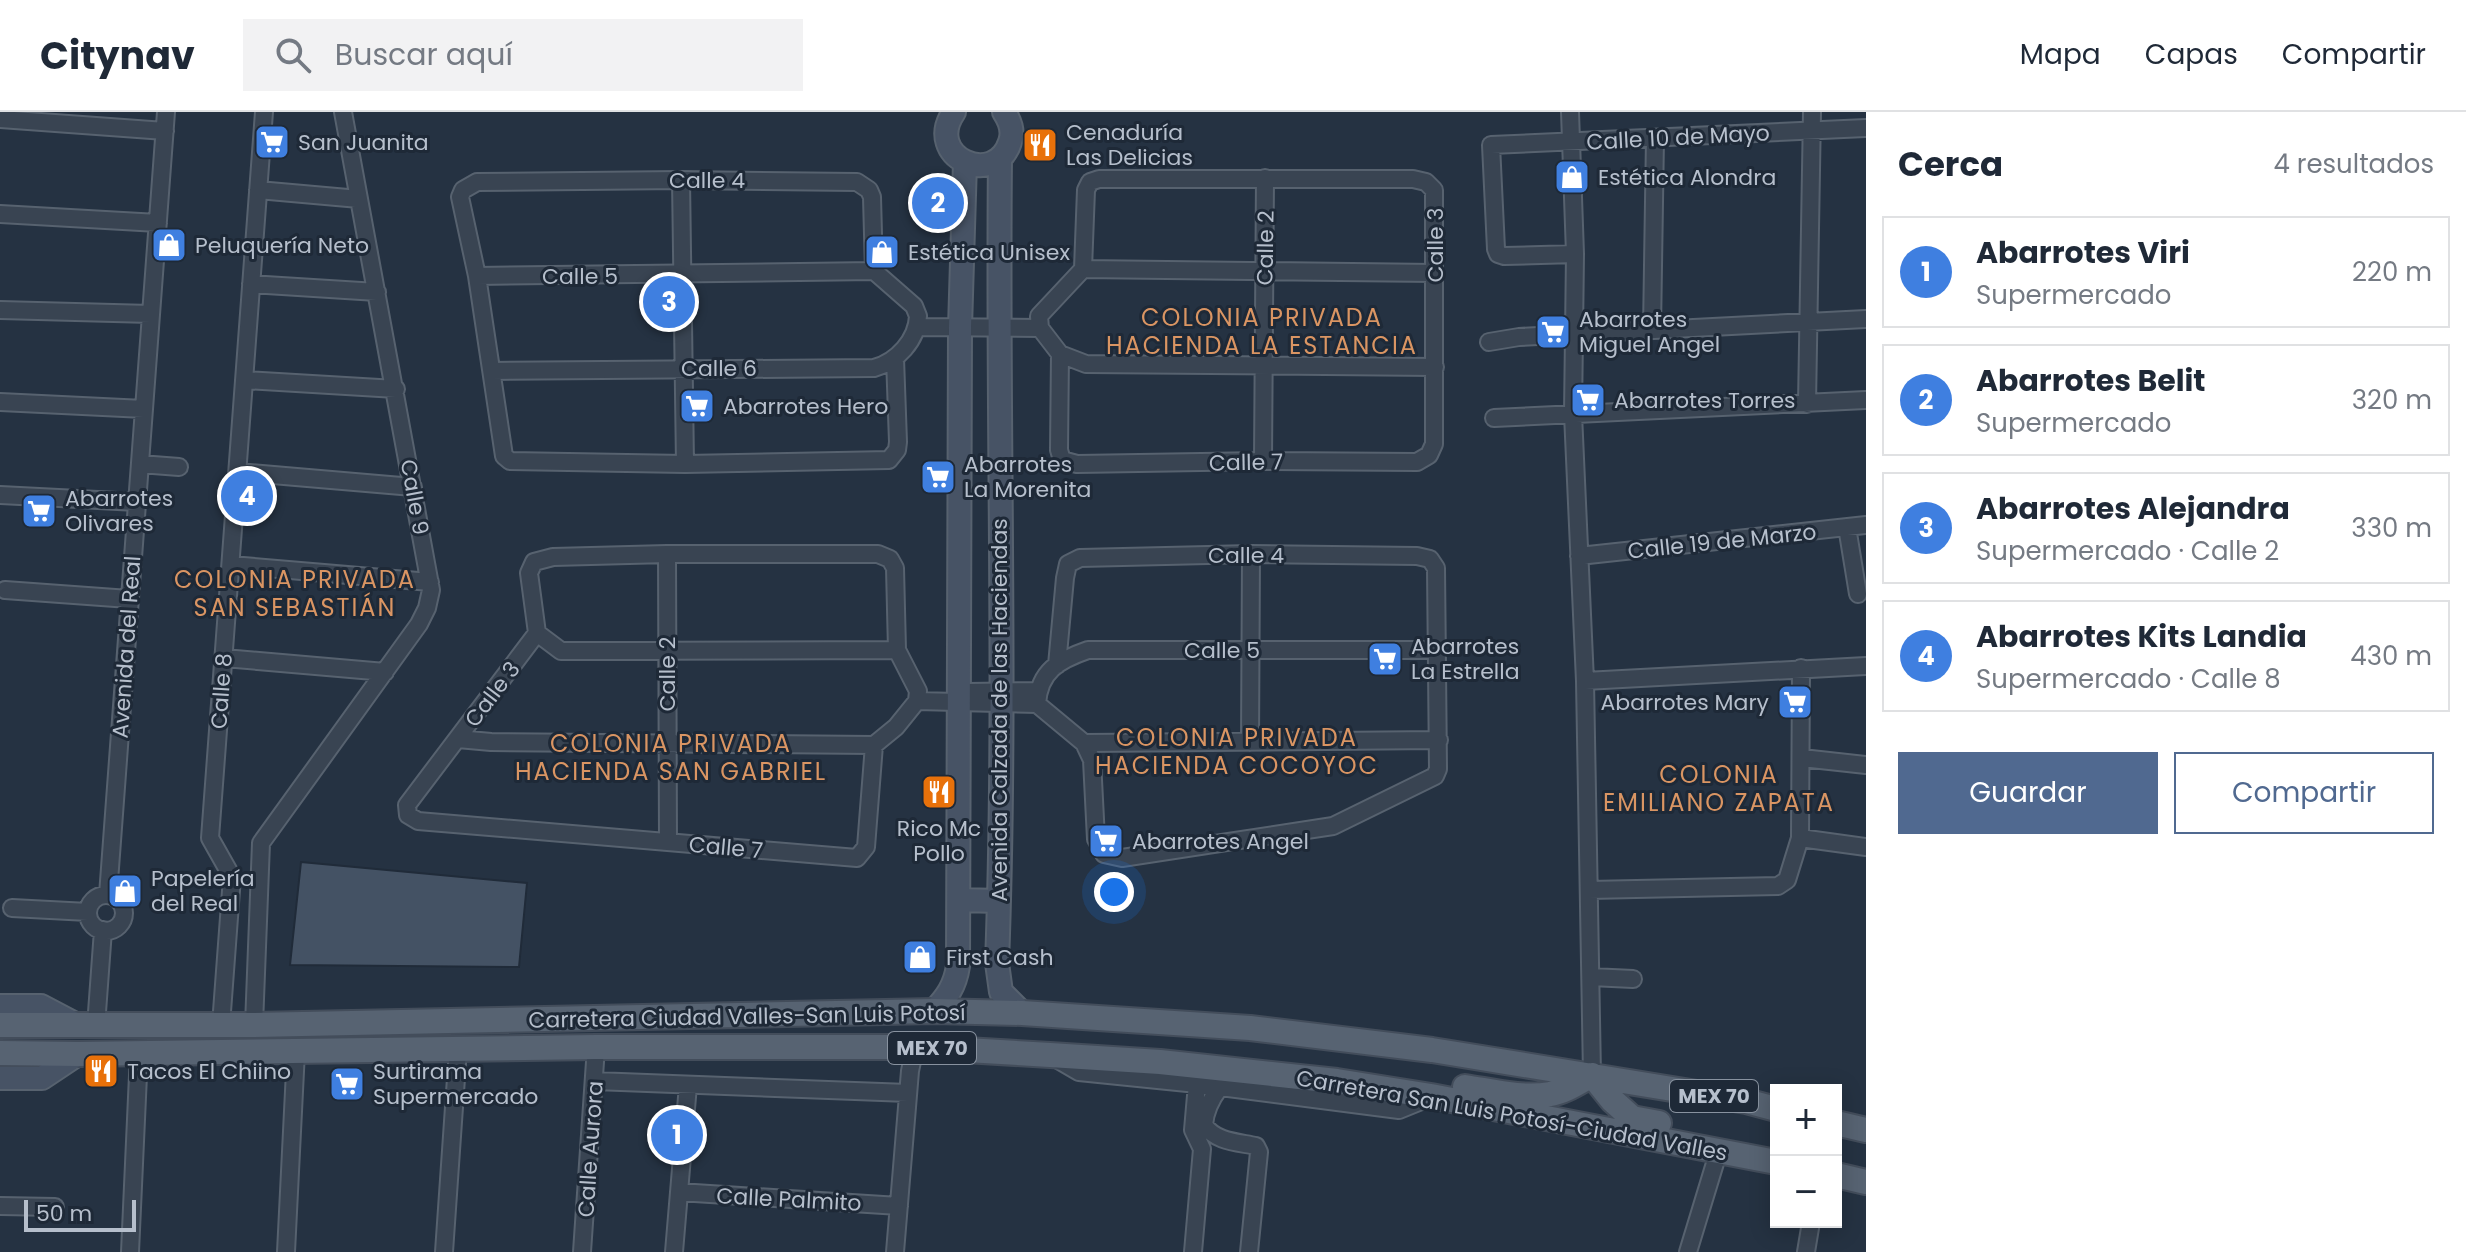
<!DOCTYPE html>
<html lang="es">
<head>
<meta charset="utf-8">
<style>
	:root { --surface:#fff; --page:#f2f2f3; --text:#1f2937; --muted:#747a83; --line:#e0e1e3; --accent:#506990 }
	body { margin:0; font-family:Poppins,sans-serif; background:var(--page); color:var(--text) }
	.controls { position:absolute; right:24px; bottom:24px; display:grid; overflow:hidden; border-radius:0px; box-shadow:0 4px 20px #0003 }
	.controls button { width:72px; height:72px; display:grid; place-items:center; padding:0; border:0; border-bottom:2px solid var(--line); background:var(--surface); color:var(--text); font:40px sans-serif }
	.scale { position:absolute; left:24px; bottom:20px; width:112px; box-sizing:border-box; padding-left:8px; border:4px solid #b6bfcc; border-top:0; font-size:22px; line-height:28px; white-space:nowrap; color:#b6bfcc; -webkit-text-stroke:6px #1e2937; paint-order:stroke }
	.you { position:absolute; left:1114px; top:780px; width:28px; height:28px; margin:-20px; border:6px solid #fff; border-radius:50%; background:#1a73e8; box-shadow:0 0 0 12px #1a73e833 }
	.badge { display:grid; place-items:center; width:52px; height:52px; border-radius:50%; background:var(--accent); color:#fff; font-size:26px; font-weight:700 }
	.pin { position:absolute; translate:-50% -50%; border:4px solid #fff; box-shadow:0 2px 8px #0006 }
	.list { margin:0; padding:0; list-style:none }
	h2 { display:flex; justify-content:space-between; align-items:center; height:104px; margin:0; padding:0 32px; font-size:34px }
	h2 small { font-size:26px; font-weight:400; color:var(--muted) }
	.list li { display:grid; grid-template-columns:52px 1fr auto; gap:24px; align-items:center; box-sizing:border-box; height:112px; margin:0 16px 16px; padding:0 16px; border:2px solid var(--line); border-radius:0px }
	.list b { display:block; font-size:30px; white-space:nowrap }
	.list p { margin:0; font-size:26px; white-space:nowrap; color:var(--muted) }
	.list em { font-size:26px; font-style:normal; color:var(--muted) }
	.actions { display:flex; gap:16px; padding:24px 32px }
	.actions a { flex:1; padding:18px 0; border:2px solid var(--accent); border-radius:0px; text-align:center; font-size:28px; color:var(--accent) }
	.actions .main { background:var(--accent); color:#fff }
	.icon { flex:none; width:44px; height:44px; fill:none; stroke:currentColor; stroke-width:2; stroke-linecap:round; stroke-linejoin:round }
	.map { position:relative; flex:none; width:1866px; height:1140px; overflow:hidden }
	header { display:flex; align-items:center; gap:48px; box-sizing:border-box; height:112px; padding:0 40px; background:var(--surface); border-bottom:2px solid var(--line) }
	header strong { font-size:38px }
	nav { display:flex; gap:44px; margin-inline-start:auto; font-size:28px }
	.search { width:560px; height:72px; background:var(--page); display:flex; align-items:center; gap:20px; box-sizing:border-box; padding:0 28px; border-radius:0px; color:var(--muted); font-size:30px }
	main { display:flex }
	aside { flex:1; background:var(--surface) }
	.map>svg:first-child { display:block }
</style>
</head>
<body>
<header>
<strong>Citynav</strong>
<div class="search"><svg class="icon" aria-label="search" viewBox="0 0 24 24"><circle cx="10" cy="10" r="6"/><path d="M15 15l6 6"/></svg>Buscar aquí</div>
<nav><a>Mapa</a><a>Capas</a><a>Compartir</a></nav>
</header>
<main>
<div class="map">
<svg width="1866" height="1140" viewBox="0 0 1866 1140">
	<rect width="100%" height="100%" fill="#253242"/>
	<path fill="#445264" stroke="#202b39" stroke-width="2" d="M301,750L527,771L519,855L290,853Z"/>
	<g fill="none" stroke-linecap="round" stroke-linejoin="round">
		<defs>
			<path id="street" d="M1570,0L1575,142L1573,302L1585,569L1592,963
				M0,7L165,19
				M681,68L685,352
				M258,78L359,87
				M0,102L158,111
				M1575,142L1504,144L1498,142L1496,137L1491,33L1866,16
				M874,159L872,85L869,78L857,70L681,68L477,70L463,78L460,85L477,164L504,344L510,349L685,352L889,348L897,338L898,330L895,246
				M874,159L914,194L918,204
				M477,164L874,159
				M251,172L377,180
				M0,198L151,202
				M917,215L1040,216
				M1040,216L1039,204L1083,157L1435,161
				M1040,216L1060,242L1086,252L1435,255
				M1652,218L1655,26
				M1489,230L1519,225L1866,207
				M1060,242L1059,338L1062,348L1077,352L1263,349L1417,350L1429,343L1434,332V78L1426,70L1413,67H1099L1090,70L1086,78L1083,157
				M492,259L874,256C897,250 917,228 918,204
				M244,268L396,277
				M0,290L144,297
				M1807,292L1812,0
				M1494,306L1866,288
				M1263,349L1265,66
				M140,352L179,355
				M238,360L413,375
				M0,383L137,390
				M1847,415L1858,482
				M667,442H878L890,447L895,456L897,538L918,579L917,589L896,615L874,633L866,735L857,746L418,709L408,703L407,693L537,521L529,461L534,450L553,445Z
				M667,442L668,730
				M1579,444L1866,413
				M231,453L430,470
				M5,478L129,487
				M537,521L561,539L897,538
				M224,546L385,560
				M1585,569L1866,554
				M968,580L1038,579
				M917,589L1037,592L1084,631L1092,648L1096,727L1104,742L1122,746L1333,714L1435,664L1438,657L1436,456L1430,447L1417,444L1251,442L1080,446L1068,452L1065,466L1057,553
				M1037,592C1039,559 1059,548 1088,538H1436
				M458,627L491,630L874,633
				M1250,630L1251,442
				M1084,631L1439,628
				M1802,646L1866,653
				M1800,726L1866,735
				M1589,778L1778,774L1787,768L1800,726L1801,556
				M108,783L166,0
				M88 801a18 18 0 1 1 36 0a18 18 0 1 1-36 0Z
				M12,796L88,800
				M1591,865L1633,867
				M221,913L232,765L210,726L264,0
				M254,913L261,731L419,512L427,496L431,478L343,0
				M96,914L103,818
				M1055,946L1079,960L1197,972L1399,998L1431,985
				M595,969L908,981
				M1220,975C1211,987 1205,998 1204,1013C1216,1030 1237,1030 1256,1034L1259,1040L1249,1140
				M679,1080L899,1094
				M0,1094L55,1095
				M130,1140L139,941
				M286,1140L296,939
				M444,1140L458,937
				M582,1140L596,935
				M674,1140L688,973
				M895,1140L910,959L915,935
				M1193,1140L1202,1037L1193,1018L1197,972
				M1688,1140L1719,1038
				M1806,1140L1811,1110"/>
			<path id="secondary" d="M954,0C923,45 995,77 1010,30C1014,19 1010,9 1004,0
				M1000,46C997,314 1007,583 997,851L1001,880L1022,901
				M959,788L999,789
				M0,894H41L79,914
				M934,899C947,885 955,874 958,854L960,216L965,50
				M0,966H42L78,942"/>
			<path id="primary" d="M0,913H254L934,899L1022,901L1250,916L1432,938L1746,989L1776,997
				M0,941L78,942L596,935H915L1050,943L1160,950L1337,969L1431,984L1776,1050
				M1592,963L1612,988L1632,1006L1659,1011
				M1465,975C1492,979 1523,987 1550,982C1565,980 1579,970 1592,963
				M1836,1011L1866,1018
				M1836,1063L1866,1070"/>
		</defs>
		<use href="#street" stroke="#57626f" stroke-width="20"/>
		<use href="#secondary" stroke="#57626f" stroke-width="26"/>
		<use href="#primary" stroke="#434d5b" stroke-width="28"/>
		<use href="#street" stroke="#394452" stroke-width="16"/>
		<use href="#secondary" stroke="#475365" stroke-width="22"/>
		<use href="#primary" stroke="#576372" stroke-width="24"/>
	</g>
	<defs>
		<symbol id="supermarket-square" viewBox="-11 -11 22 22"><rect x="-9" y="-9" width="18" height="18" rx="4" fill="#3f7fe0" stroke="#1e2937"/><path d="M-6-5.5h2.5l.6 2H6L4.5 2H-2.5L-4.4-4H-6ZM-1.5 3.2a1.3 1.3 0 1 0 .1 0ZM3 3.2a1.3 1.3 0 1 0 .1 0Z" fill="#fff"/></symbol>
		<symbol id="restaurant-square" viewBox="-11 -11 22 22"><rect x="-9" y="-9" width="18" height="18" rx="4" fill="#e8710a" stroke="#1e2937"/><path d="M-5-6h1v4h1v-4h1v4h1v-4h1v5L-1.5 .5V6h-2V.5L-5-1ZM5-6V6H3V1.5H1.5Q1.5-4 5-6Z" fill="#fff"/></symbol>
		<symbol id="shop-square" viewBox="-11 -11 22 22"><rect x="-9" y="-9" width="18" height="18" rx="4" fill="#3f7fe0" stroke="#1e2937"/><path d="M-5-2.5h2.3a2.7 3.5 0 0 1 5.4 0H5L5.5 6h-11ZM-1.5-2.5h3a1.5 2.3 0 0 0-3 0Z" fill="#fff"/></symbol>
	</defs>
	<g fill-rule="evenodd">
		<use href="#supermarket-square" x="252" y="10" width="40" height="40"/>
		<use href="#restaurant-square" x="1020" y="13" width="40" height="40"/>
		<use href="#shop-square" x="1552" y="45" width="40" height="40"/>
		<use href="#shop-square" x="149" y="113" width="40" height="40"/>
		<use href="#shop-square" x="862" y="120" width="40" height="40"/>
		<use href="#supermarket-square" x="1533" y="200" width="40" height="40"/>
		<use href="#supermarket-square" x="1568" y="268" width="40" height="40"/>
		<use href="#supermarket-square" x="677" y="274" width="40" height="40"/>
		<use href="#supermarket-square" x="918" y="345" width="40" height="40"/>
		<use href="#supermarket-square" x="19" y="379" width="40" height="40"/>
		<use href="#supermarket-square" x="1365" y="527" width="40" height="40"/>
		<use href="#supermarket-square" x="1775" y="570" width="40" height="40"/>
		<use href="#restaurant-square" x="919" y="660" width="40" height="40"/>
		<use href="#supermarket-square" x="1086" y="709" width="40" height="40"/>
		<use href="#shop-square" x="105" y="759" width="40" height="40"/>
		<use href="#shop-square" x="900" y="825" width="40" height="40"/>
		<use href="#restaurant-square" x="81" y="939" width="40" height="40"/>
		<use href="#supermarket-square" x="327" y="952" width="40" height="40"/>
	</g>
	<g text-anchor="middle" stroke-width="6" stroke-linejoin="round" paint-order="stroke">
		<g fill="#1e2937" stroke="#88929f" stroke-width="2">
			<rect x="888" y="920" width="88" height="32" rx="6"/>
			<rect x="1670" y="968" width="88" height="32" rx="6"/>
		</g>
		<g font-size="20" font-weight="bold" fill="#b6bfcc">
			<text x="932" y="943">MEX 70</text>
			<text x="1714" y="991">MEX 70</text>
		</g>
		<g font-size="22" fill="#b6bfcc" stroke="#1e2937" text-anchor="start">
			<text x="1066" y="28">Cenaduría<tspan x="1066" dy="25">Las Delicias</tspan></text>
			<text x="298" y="38">San Juanita</text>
			<text x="1598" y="73">Estética Alondra</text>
			<text x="195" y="141">Peluquería Neto</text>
			<text x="908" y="148">Estética Unisex</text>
			<text x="1579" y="215">Abarrotes<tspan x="1579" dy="25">Miguel Angel</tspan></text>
			<text x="1614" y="296">Abarrotes Torres</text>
			<text x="723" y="302">Abarrotes Hero</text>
			<text x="964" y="360">Abarrotes<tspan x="964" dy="25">La Morenita</tspan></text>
			<text x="65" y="394">Abarrotes<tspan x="65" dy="25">Olivares</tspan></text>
			<text x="1411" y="542">Abarrotes<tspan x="1411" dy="25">La Estrella</tspan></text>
			<text x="1769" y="598" text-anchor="end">Abarrotes Mary</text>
			<text x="939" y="724" text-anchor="middle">Rico Mc<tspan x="939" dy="25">Pollo</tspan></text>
			<text x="1132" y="737">Abarrotes Angel</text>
			<text x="151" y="774">Papelería<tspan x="151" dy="25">del Real</tspan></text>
			<text x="946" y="853">First Cash</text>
			<text x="127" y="967">Tacos El Chiino</text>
			<text x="373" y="967">Surtirama<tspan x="373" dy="25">Supermercado</tspan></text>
		</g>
		<g font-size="22" fill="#b6bfcc" stroke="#1e2937">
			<text transform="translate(1678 25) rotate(-3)" y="8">Calle 10 de Mayo</text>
			<text x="707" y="76">Calle 4</text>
			<text transform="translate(1435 133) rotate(-90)" y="8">Calle 3</text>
			<text transform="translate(1265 136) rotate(-89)" y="8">Calle 2</text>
			<text x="580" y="172">Calle 5</text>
			<text x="719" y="264">Calle 6</text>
			<text transform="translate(1246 350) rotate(-1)" y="8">Calle 7</text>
			<text transform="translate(415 385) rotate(80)" y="8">Calle 9</text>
			<text transform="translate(1722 429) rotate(-6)" y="8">Calle 19 de Marzo</text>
			<text x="1246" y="451">Calle 4</text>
			<text transform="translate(126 535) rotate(-86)" y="8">Avenida del Real</text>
			<text x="1222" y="546">Calle 5</text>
			<text transform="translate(667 562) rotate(-90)" y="8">Calle 2</text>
			<text transform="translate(221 579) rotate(-86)" y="8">Calle 8</text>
			<text transform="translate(492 582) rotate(-53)" y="8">Calle 3</text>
			<text transform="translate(999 598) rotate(-90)" y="8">Avenida Calzada de las Haciendas</text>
			<text transform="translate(726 735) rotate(5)" y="8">Calle 7</text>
			<text transform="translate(747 904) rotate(-1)" y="8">Carretera Ciudad Valles-San Luis Potosí</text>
			<text transform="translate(1512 1003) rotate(10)" y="8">Carretera San Luis Potosí-Ciudad Valles</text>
			<text transform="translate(590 1037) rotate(-86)" y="8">Calle Aurora</text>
			<text transform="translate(789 1087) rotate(3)" y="8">Calle Palmito</text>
		</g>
		<g font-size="24" letter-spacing="2" fill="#da9563" stroke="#1e2937">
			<text x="1262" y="214">COLONIA PRIVADA<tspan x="1262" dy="28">HACIENDA LA ESTANCIA</tspan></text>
			<text x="295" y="476">COLONIA PRIVADA<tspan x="295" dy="28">SAN SEBASTIÁN</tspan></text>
			<text x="1237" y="634">COLONIA PRIVADA<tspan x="1237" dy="28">HACIENDA COCOYOC</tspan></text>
			<text x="671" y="640">COLONIA PRIVADA<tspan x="671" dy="28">HACIENDA SAN GABRIEL</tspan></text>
			<text x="1719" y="671">COLONIA<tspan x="1719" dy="28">EMILIANO ZAPATA</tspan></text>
		</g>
	</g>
</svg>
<div class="controls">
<button>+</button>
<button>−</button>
</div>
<div class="scale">50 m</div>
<div class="you"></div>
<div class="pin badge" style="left:677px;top:1023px;background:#3f7fe0">1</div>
<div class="pin badge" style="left:938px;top:91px;background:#3f7fe0">2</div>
<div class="pin badge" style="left:669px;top:190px;background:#3f7fe0">3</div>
<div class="pin badge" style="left:247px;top:384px;background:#3f7fe0">4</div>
</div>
<aside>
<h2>Cerca<small>4 resultados</small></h2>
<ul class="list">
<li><span class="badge" style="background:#3f7fe0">1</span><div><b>Abarrotes Viri</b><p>Supermercado</p></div><em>220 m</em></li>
<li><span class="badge" style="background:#3f7fe0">2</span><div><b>Abarrotes Belit</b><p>Supermercado</p></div><em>320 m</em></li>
<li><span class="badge" style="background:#3f7fe0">3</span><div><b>Abarrotes Alejandra</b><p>Supermercado · Calle 2</p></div><em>330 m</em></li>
<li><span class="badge" style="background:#3f7fe0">4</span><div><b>Abarrotes Kits Landia</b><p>Supermercado · Calle 8</p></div><em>430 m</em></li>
</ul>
<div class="actions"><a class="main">Guardar</a><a>Compartir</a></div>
</aside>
</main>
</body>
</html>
